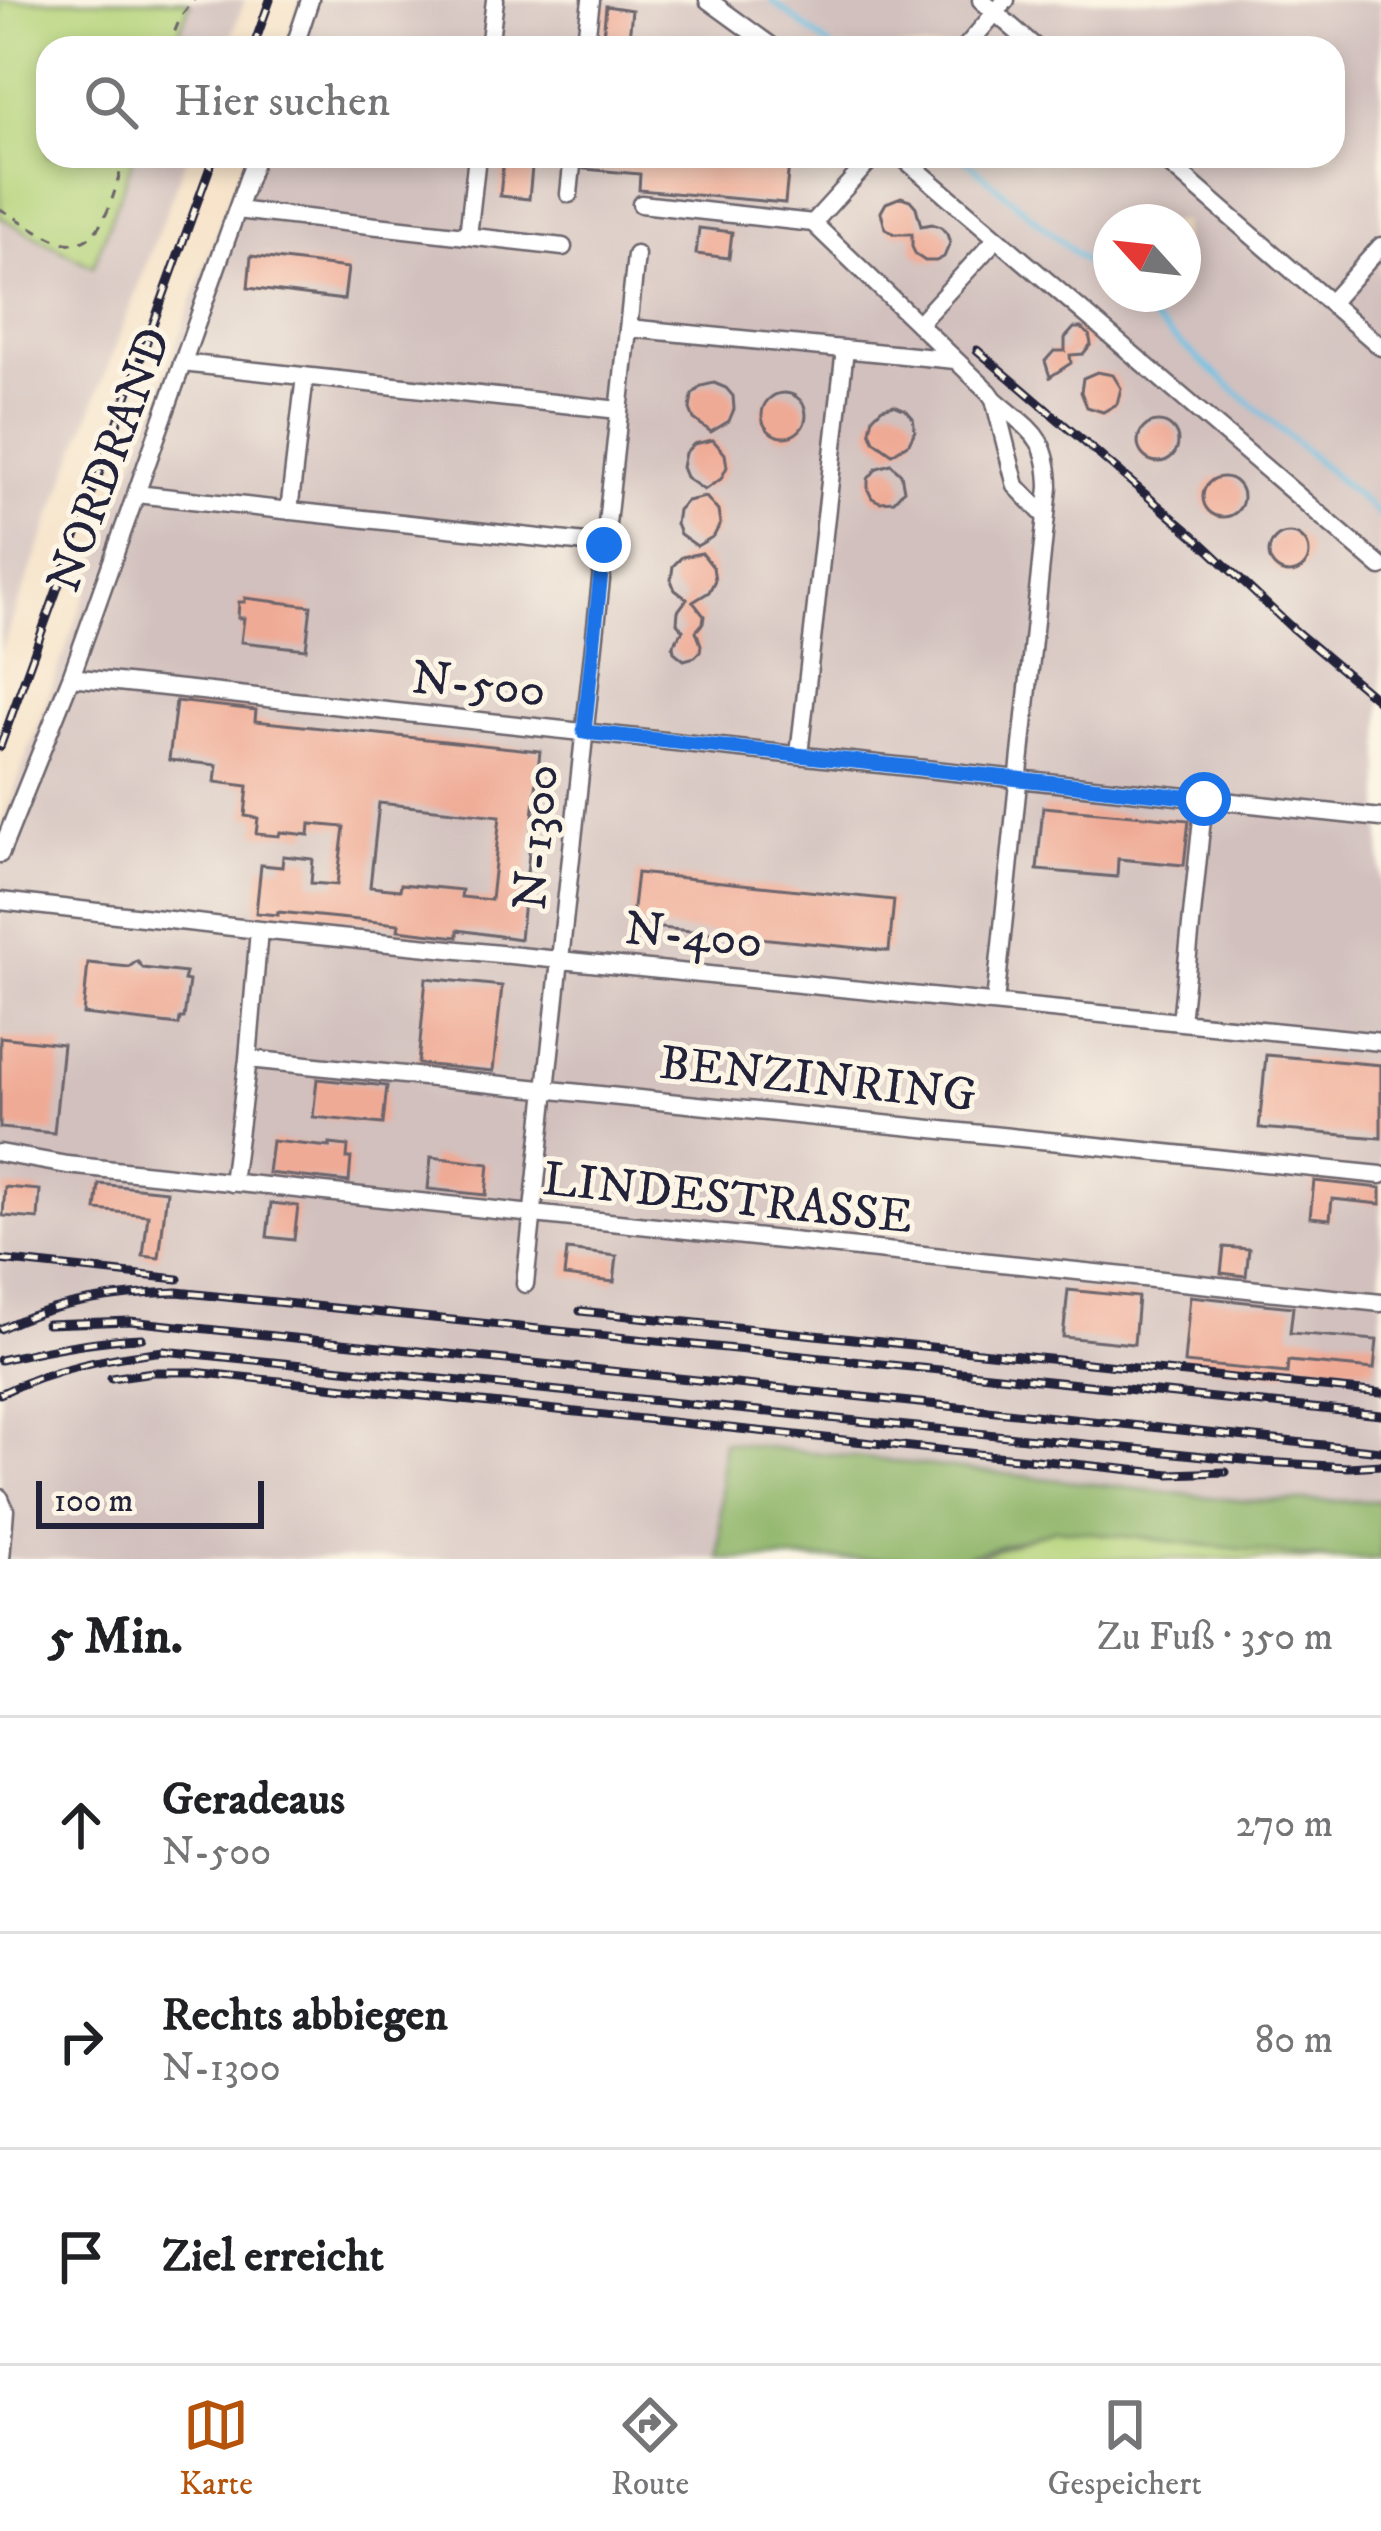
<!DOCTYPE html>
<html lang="de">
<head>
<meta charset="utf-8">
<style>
	:root { --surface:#fff; --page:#f6f6f6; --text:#202124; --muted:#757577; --line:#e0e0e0; --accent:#b45309 }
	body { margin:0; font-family:"IM FELL DW Pica",serif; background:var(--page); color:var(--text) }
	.compass { position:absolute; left:1093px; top:204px; width:108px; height:108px; border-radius:50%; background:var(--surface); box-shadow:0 6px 18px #0003; rotate:297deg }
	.scale { position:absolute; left:36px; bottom:30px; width:228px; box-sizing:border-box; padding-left:12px; border:6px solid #22223b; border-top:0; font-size:33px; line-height:42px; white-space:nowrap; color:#22223b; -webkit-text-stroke:9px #fcf5e5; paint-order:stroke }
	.stop { position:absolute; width:36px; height:36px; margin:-27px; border:9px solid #1a73e8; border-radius:50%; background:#fff }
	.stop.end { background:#1a73e8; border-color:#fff; box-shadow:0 3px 12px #0008 }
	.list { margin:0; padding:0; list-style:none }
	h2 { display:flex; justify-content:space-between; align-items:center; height:156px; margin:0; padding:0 48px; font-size:51px }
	h2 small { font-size:39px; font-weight:400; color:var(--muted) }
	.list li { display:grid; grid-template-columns:78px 1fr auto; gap:36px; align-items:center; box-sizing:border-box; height:216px; padding:0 48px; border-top:3px solid var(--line) }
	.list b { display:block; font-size:45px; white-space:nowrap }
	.list p { margin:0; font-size:39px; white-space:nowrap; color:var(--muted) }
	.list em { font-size:39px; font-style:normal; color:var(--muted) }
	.icon { flex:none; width:66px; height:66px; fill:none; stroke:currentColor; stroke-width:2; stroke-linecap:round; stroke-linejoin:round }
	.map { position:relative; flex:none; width:1381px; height:1559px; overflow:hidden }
	.search { position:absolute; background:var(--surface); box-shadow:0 6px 18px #0003; left:36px; right:36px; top:36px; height:132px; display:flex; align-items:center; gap:30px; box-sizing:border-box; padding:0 42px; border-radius:36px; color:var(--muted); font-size:45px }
	.sheet { height:804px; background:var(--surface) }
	nav { display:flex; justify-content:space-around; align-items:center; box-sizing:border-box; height:168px; border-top:3px solid var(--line); background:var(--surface); font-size:33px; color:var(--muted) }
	nav a { display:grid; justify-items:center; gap:6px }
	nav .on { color:var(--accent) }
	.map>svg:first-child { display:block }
</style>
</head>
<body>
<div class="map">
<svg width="1381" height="1559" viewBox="0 0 1381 1559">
	<rect width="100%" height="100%" fill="#fcf5e5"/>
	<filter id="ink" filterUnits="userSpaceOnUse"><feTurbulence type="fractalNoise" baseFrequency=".00833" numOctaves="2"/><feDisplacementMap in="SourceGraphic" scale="24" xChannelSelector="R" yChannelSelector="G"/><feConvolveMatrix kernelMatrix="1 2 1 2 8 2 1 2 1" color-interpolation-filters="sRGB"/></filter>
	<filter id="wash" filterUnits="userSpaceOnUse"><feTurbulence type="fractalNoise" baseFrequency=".004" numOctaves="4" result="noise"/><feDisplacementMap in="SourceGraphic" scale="48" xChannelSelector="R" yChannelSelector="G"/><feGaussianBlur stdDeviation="2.7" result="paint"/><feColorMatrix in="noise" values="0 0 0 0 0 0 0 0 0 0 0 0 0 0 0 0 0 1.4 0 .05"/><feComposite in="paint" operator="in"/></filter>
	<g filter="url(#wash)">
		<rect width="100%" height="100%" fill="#f6e2c7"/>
		<path fill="#d1c0bd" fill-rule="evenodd" d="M183,0H245L227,48H173L189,3Z
			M301,0H1381V1503L1244,1500L723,1442L719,1559H0V830L245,156H1333V48H284ZM1111,222H1183V294H1111Z
			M134,156H187L0,653V215L93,266Z"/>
		<path fill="#b5d47b" stroke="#6c7b5b" stroke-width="3" d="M0,0H183L190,3L173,48H48V156H134L93,267L0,217Z
			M1059,1527L1329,1557L1335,1559H972Z"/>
		<path fill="#90b66b" stroke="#596c53" stroke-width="3" d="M723,1442L1244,1501H1381V1559H1331L1057,1529L967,1556L966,1559H719Z"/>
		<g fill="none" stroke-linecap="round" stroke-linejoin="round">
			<path stroke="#69c4e7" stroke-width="4.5" d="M771,0L832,48
				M961,156L1111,284
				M1123,294L1381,516"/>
		</g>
		<g id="blocks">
			<path fill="#efaa95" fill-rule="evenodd" d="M606,6L632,10L628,48H602Z
				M504,156L533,157L529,199L500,196Z
				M586,156H717L789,163L785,203L639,190L640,174L584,169Z
				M901,197L910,200L916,207L921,226L932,224L941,227L947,234L950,243L944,257L936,261H925L916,255L912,247V234H894L885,228L881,212L886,203Z
				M699,228L732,232L729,258L696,254Z
				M251,256L348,268L344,300L248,288Z
				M1074,328H1081L1089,334L1091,344L1083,354L1070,355L1071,363L1050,377L1045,361L1054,351H1065V338Z
				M1097,372L1113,375L1121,388L1117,404L1103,412L1087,407L1081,392L1083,378Z
				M714,383L726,388L733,396L734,409L729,421L711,432L694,419L690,409L692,395L701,386Z
				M762 415a22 22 0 1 1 44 0a22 22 0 1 1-44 0Z
				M894,405L906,410L913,418L915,431L909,443L892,454L874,441L870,431L873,417L882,408Z
				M1138 442a20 20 0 1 1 40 0a20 20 0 1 1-40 0Z
				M713,440L725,454L727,467L721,479L704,490L686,477L682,467L685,453L694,444Z
				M891,464L901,474L904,490L894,501L880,502L872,498L868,490V479L877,468Z
				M1203 497a20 20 0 1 1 40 0a20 20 0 1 1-40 0Z
				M706,497L718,511L720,524L714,536L697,546L680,534L676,524L678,510L687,501Z
				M1269 553a20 20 0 1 1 40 0a20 20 0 1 1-40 0Z
				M702,553L713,567L715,580L709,592L693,602L704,616L703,623L696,631L701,645L700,652L695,657L684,660L674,652L673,645L683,630L677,623L678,611L687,599L675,590L671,580L673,566L682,557Z
				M245,598L311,606L306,649L241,642L244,618H238L239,602H245Z
				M176,701L256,710L255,721L540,751L520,939L458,930V937L398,930L399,924L278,912V915L256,913L261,865L282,867L283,856L313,859L311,883L337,885L344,827L310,824L309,835L280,832L279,836L256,834L258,818L245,816L248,786L215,782L217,765L169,760ZM379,803L500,816L491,900L461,897L462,890L401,884L400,890L370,887Z
				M1043,807L1189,820L1184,865L1118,859L1117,877L1037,870Z
				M637,873L894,900L889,951L631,925Z
				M137,961L143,968L186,973L184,980L189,981L184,1018H180L179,1025L83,1014L88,963L129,967Z
				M426,978L502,986L493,1071L418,1064Z
				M0,1037L63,1044L54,1133L0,1128Z
				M1266,1055L1381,1065V1138L1259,1128Z
				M317,1079L387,1086L383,1124L313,1117Z
				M272,1141L330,1147V1144L348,1146L347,1158H351L349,1182L268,1173Z
				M431,1157L489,1164L486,1195L428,1189Z
				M1314,1181L1381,1188V1204L1332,1199L1330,1219L1310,1217Z
				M99,1184L167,1191L159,1258L143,1256L148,1215L96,1210Z
				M5,1187L40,1190L38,1219L3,1216Z
				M271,1203L298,1206L294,1240L267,1237Z
				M1224,1247L1249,1249L1246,1276L1221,1273Z
				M567,1250L617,1256L614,1282L564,1276Z
				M1068,1290L1138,1297L1134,1344L1063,1337Z
				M1190,1296L1293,1307L1290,1333L1377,1340L1374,1369L1288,1361L1287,1373L1184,1363Z"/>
		</g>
	</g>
	<g filter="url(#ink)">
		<use href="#blocks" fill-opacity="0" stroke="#6c656c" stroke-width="3"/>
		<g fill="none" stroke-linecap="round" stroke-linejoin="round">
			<defs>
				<path id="minor" d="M708,0L774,48
					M981,0L1036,48
					M294,48L310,0
					M489,48L495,0
					M585,48L591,0
					M965,48L1006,0
					M901,156L1381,567
					M1160,156L1381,347
					M569,194L573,156
					M641,204L813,223L989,392L994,399L1016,486L1044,515
					M237,210L563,247
					M813,223L874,156
					M468,236L477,156
					M1330,303L1381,246
					M918,324L997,238
					M628,328L955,360
					M182,363L619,410
					M994,399C1030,431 1048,435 1049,487L995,1003
					M136,494L604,545
					M289,511L305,376
					M71,677L1381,818
					M799,755L845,349
					M0,854L71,677L256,156
					M0,901L259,930L1381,1042
					M1181,1022L1204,799
					M248,1059L1381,1175
					M0,1153L67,1165L1381,1303
					M232,1183L248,1059L259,930
					M525,1284L636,255
					M0,1498L5,1510L1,1559"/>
			</defs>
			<use href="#minor" stroke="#6c656c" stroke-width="21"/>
			<path stroke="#6c656c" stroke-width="3" stroke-dasharray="9 9" stroke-linecap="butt" d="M168,48L181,16L194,0
				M0,209C19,219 38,233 59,241C104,258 115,186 125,156"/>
			<use href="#minor" stroke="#fff" stroke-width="16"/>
			<defs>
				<path id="rail" d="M253,48L270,0
					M977,350L1194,536L1292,628L1381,703
					M0,747L214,156
					M0,1260L178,1279
					M580,1311L1381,1393
					M47,1324L130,1321L1381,1451
					M0,1329C54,1302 117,1294 177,1292L1381,1415
					M0,1360C47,1349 93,1340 142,1338
					M111,1378L153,1372H194L1170,1474L1226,1472
					M0,1394C53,1368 106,1358 164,1351L1264,1462L1348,1467L1381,1465"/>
			</defs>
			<use href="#rail" stroke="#22223b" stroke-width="9"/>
			<use href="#rail" stroke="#fcf5e5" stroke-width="4.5" stroke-dasharray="14" stroke-linecap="butt"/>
		</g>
	</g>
	<g fill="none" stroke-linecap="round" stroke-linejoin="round" filter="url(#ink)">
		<path stroke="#1a73e8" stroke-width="15" d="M604,545L584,732L1204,799"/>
	</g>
	<g text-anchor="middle" stroke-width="10" stroke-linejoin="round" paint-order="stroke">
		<g font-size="48" fill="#22223b" stroke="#fcf5e5">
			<text transform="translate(107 459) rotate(-70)" y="17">NORDRAND</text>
			<text transform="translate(479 682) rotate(6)" y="17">N-500</text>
			<text transform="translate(534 837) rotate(-85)" y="17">N-1300</text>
			<text transform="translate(694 933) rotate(6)" y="17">N-400</text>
			<text transform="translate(818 1077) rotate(6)" y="17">BENZINRING</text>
			<text transform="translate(728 1196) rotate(6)" y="17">LINDESTRASSE</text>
		</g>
	</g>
</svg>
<svg class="compass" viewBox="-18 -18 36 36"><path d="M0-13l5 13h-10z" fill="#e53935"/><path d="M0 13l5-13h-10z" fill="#757577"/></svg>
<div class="scale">100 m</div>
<div class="stop" style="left:1204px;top:799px"></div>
<div class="stop end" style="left:604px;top:545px"></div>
<div class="search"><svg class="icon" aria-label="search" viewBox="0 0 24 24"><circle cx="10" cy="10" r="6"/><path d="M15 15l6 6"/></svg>Hier suchen</div>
</div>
<section class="sheet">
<h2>5 Min.<small>Zu Fuß · 350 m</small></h2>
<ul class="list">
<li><svg class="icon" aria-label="ahead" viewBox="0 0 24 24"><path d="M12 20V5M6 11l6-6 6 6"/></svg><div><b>Geradeaus</b><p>N-500</p></div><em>270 m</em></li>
<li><svg class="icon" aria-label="right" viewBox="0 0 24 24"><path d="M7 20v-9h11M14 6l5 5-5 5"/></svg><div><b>Rechts abbiegen</b><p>N-1300</p></div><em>80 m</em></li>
<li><svg class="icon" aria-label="arrive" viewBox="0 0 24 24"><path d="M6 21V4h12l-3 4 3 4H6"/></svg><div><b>Ziel erreicht</b></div></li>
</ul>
</section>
<nav>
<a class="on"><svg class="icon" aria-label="map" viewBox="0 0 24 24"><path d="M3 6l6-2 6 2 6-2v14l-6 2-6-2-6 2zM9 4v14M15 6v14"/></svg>Karte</a>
<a><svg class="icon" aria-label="directions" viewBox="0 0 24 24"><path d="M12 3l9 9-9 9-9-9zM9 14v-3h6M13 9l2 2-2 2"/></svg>Route</a>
<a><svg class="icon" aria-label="saved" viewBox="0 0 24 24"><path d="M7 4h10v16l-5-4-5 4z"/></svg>Gespeichert</a>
</nav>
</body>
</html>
